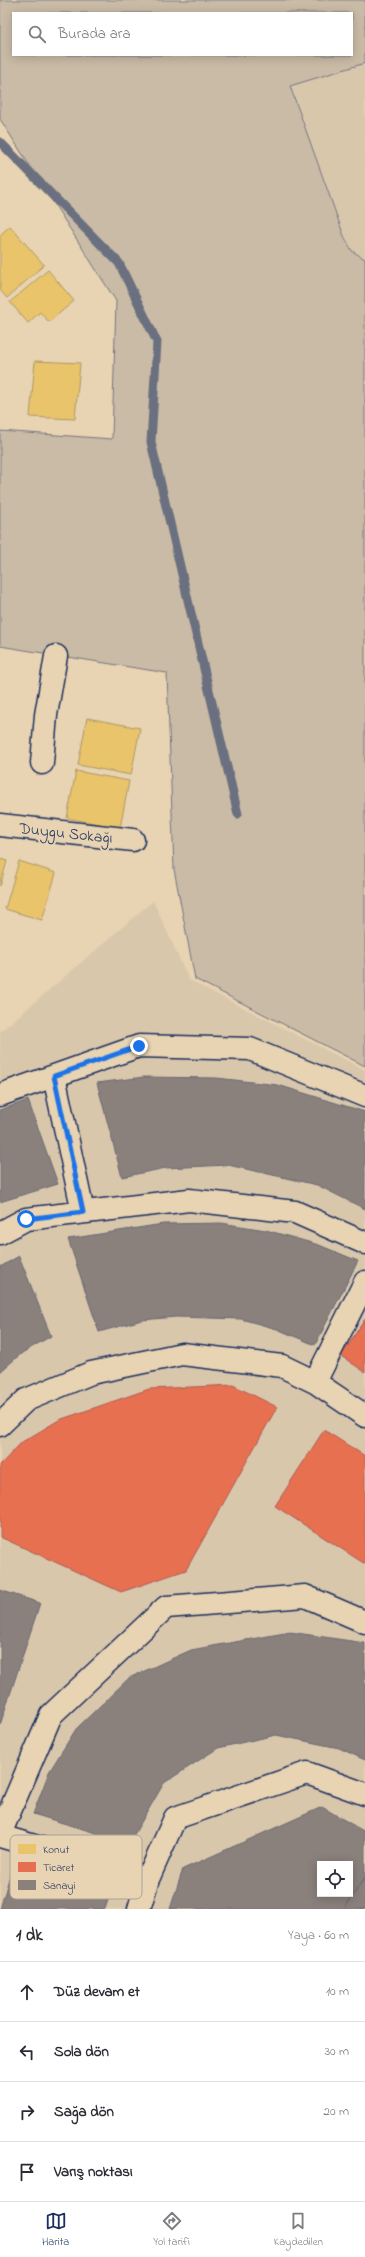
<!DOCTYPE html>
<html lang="tr">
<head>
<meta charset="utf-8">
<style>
	:root { --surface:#fff; --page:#f7f7f7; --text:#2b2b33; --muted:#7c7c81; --line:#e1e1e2; --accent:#1b2f5e }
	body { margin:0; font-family:"Indie Flower",sans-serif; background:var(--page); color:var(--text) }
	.controls { position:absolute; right:12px; bottom:12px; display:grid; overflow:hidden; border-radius:0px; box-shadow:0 2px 10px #0003 }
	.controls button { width:36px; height:36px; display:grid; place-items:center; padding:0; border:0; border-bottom:1px solid var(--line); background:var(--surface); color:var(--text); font:20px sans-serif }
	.stop { position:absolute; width:12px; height:12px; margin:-9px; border:3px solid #1a73e8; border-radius:50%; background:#fff }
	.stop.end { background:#1a73e8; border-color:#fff; box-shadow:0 1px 4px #0008 }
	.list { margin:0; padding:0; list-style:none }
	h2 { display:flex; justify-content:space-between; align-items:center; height:52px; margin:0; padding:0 16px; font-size:17px }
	h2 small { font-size:13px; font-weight:400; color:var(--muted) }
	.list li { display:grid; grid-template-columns:26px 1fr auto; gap:12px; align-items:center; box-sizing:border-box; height:60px; padding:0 16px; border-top:1px solid var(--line) }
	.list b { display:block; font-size:15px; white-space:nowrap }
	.list em { font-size:13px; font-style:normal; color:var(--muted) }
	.icon { flex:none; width:22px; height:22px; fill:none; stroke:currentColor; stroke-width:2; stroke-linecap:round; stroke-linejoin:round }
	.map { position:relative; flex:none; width:365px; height:1909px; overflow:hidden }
	.search { position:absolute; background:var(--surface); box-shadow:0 2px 10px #0003; left:12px; right:12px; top:12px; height:44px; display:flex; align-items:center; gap:10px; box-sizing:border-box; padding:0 14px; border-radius:0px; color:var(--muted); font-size:15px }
	.sheet { height:292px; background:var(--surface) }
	nav { display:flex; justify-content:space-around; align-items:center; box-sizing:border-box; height:56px; border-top:1px solid var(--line); background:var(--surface); font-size:11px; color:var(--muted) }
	nav a { display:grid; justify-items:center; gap:2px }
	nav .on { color:var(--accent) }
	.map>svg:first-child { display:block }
</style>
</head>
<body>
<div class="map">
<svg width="365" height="1909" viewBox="0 0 365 1909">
	<rect width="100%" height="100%" fill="#e8d3b2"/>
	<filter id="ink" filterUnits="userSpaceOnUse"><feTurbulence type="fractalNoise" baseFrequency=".025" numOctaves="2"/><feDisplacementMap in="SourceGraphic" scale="8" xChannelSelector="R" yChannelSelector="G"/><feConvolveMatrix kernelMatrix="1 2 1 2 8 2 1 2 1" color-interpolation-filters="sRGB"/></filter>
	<g filter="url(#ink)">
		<path fill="#d9c7ac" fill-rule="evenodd" d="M365,63V259L352,251L344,236L290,85Z
			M153,901L189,980L365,1070V1909H0V1032ZM320,1864H350V1894H320Z"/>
		<path fill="#cabba6" stroke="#727582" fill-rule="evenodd" d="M0,0H365V63L290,86L344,236L352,251L365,259V1066L195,979L174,869L167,673L0,646V431L112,439L116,301L0,119ZM13,13H352V55H13Z"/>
		<path fill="#e9c46a" stroke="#ab9766" d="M10,226L44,265L7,298L0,290V235Z
			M48,270L74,301L49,322L40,312L28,323L10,302Z
			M35,361L80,363L75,419L30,417Z
			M87,718L140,728L131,775L78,765Z
			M76,771L129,781L120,828L67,818Z
			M0,859L7,861L0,886Z
			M19,861L56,873L42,920L5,909Z"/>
		<path fill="#e76f51" stroke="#aa5c55" d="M365,1319V1372L341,1356Z
			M233,1385L277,1407L186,1570L121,1592L0,1537V1465L22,1442L59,1420L149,1389Z
			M324,1430L365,1456V1564L275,1506Z"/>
		<path fill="#8a817c" stroke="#696873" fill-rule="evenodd" d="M144,1077L217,1078L278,1085L365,1112V1209L317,1185L228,1165L166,1168L122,1177L97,1083Z
			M28,1100L58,1184L0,1202V1110Z
			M221,1223L266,1230L319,1245L358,1261L315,1345L277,1329L241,1319L176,1317L142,1320L99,1332L68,1239L163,1224Z
			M19,1256L51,1336L22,1353L0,1372V1267Z
			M0,1590L40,1603L0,1725Z
			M290,1632L365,1643V1760L339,1748L276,1735L218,1748L164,1783L129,1843L33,1814L49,1772L76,1729L129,1678L191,1650Z
			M322,1807L365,1832V1877L344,1909H170L183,1869ZM320,1864H350V1894H320Z
			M16,1855L113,1885L105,1909H0Z
			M365,1877V1909H344Z"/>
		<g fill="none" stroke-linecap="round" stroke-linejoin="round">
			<path stroke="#6b707f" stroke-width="9" d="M0,142L119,263L157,342L151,442L238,814"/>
			<defs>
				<path id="minor" d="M42,763L46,715L56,656
					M0,825L133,840
					M54,1076L83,1212
					M0,1095L139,1046L250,1049L365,1096
					M0,1233L26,1219L189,1200L295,1212L365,1243
					M315,1382L365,1282
					M0,1425L26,1400L91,1373L182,1354L282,1366L315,1382L365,1416
					M0,1834L51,1715L166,1607L305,1596L365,1622
					M0,1836L148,1879
					M139,1909L148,1879L175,1818L307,1773L365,1794"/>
			</defs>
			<use href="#minor" stroke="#1b2f5e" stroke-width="25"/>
			<use href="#minor" stroke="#e8d3b2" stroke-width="22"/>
		</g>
	</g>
	<g fill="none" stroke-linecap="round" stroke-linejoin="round" filter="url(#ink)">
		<path stroke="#1a73e8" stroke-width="5" d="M26,1219L83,1212L54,1076L139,1046"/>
	</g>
	<g text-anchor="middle" stroke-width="4" stroke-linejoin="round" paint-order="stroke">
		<g font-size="16" fill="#1b2f5e" stroke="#e8d3b2">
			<text transform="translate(66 832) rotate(6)" y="6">Duygu Sokağı</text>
		</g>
	</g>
	<rect x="10" y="1835" width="132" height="64" rx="6" fill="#e8d3b2" stroke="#aaa299" stroke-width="1"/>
	<rect x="18" y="1844" width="18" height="10" fill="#e9c46a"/>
	<rect x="18" y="1862" width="18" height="10" fill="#e76f51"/>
	<rect x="18" y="1880" width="18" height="10" fill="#8a817c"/>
	<g font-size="11" fill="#1b2f5e">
		<text x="43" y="1853">Konut</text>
		<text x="43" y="1871">Ticaret</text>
		<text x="43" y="1889">Sanayi</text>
	</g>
</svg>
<div class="controls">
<button><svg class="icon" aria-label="locate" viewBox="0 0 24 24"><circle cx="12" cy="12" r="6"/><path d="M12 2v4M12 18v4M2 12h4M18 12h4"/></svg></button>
</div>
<div class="stop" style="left:26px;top:1219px"></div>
<div class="stop end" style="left:139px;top:1046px"></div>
<div class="search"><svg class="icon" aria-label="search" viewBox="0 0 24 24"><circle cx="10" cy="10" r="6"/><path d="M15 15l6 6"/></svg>Burada ara</div>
</div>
<section class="sheet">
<h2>1 dk<small>Yaya · 60 m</small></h2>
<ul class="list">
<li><svg class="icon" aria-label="ahead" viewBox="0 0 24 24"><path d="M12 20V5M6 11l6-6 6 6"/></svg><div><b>Düz devam et</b></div><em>10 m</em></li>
<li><svg class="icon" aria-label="left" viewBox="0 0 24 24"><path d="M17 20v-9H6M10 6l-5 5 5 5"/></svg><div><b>Sola dön</b></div><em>30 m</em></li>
<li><svg class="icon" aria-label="right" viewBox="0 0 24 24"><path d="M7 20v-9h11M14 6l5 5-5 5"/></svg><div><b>Sağa dön</b></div><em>20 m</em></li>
<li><svg class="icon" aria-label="arrive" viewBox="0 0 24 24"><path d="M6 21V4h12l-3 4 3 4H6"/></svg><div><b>Varış noktası</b></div></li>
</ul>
</section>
<nav>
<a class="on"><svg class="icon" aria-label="map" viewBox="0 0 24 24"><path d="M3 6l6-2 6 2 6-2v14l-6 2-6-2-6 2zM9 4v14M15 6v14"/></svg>Harita</a>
<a><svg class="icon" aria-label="directions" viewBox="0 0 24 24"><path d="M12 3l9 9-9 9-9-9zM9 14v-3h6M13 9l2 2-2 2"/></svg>Yol tarifi</a>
<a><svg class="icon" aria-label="saved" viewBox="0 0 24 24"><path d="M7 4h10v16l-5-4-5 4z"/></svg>Kaydedilen</a>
</nav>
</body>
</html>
